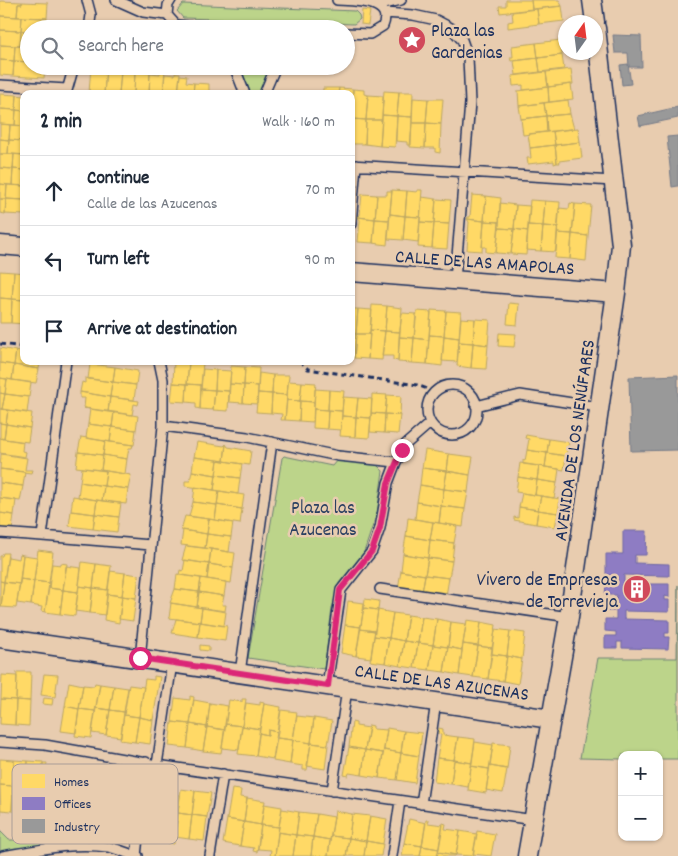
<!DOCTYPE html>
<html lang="en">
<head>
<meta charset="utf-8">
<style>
	:root { --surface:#fff; --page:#f2f2f3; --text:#1f2937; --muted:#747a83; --line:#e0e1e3 }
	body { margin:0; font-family:Dekko,sans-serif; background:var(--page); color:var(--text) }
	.controls { position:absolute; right:15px; bottom:15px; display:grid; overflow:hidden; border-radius:10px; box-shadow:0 1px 4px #0004 }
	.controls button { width:45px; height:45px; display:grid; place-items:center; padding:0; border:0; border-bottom:1px solid var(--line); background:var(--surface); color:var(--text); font:25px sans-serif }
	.compass { position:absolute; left:558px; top:15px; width:45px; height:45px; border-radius:50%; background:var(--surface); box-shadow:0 1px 4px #0004; rotate:14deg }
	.stop { position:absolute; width:15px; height:15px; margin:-11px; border:4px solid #db2777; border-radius:50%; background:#fff }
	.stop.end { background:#db2777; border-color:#fff; box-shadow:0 1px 5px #0008 }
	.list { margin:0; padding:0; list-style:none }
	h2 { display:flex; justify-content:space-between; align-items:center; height:65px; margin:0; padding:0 20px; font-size:21px }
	h2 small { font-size:16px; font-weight:400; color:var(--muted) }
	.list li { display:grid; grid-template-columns:32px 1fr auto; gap:15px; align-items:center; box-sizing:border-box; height:70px; padding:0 20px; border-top:1px solid var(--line) }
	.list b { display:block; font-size:19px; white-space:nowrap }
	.list p { margin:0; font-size:16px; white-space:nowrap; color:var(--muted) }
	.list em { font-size:16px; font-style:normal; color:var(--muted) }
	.icon { flex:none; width:28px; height:28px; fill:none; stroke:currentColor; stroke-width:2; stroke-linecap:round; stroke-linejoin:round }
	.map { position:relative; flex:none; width:678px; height:856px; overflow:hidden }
	.search { position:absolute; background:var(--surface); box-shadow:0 1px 4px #0004; left:20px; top:20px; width:335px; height:55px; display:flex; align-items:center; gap:12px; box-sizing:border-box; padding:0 18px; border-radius:28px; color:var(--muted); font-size:19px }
	.panel { position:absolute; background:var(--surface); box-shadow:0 1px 4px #0004; left:20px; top:90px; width:335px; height:275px; border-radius:10px }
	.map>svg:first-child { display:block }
</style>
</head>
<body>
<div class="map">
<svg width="678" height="856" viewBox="0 0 678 856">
	<rect width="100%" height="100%" fill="#e8ccaf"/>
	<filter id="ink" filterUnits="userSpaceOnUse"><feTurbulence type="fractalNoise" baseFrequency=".02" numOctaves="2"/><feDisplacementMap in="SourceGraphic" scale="10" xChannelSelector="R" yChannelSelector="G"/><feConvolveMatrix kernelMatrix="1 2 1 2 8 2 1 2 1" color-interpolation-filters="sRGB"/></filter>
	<g filter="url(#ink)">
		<path fill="#bcd48a" stroke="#6c8274" d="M183,4L355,11L359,15L360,19L354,24L183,18L177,11Z
			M240,66H271L259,94H251Z
			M284,456L332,466L337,460L376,464L383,471L377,513L364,552L339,583L332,609L324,669L248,658L282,458Z
			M678,585V759H659V755H622V759L580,758L598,658H677Z
			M0,831L9,840H79L78,848L47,849L46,856H0Z"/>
		<path fill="#ffd966" stroke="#bba664" d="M506,0H531L532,9L500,13L499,6H506Z
			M531,0H559L562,6L532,9Z
			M0,1L22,2V4H18L17,17L0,16Z
			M22,2L48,3L47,18L17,17L18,4H22Z
			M562,6L564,21L539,24L537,9Z
			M537,9L539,24L508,28V22L513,21L512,12Z
			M362,10L370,11L368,25L361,24Z
			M0,16L22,17L21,31L0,30Z
			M22,17L47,18V29L21,31Z
			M0,30L21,31L20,46L0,45Z
			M21,31L29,32V47L20,46Z
			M561,40L562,55L538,58L536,43Z
			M536,43L538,58L511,61L510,57H513L512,46Z
			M0,45L15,46L14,61L0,60Z
			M15,46L29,47V62L14,61Z
			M562,55L564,69L540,72L538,58Z
			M538,58L540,72L516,75L514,61Z
			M0,60L14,61L13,76L0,75Z
			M14,61L29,62V66H45L44,78L13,76Z
			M91,66L106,67L104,94L89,93Z
			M106,69L121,71L119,94H104Z
			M160,69H165L163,94H149L150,73L160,74Z
			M571,69L573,84L548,87L546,72Z
			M121,71L135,72L134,94H119Z
			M135,72L150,73L149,94H134Z
			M546,72L548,87L523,90V85L513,86L512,76Z
			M175,73H180L178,94H163L165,74L175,75Z
			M180,75L187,76L186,82L194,83L193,94H178Z
			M194,83L209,84V94H193Z
			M571,84L573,99L549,102L548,87Z
			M548,87L549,102L519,106L518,91Z
			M323,88H339L338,94H323Z
			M339,88L353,89L352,113L351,94H338Z
			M353,89L364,90V94L368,95L366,120L352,119Z
			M384,91L399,92L397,116L382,115Z
			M399,92H413L412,117L397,116Z
			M0,94L17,95L16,110L0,109Z
			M17,95L24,96V111L16,110Z
			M368,95L383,96L382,120H366Z
			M413,98L428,99L426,123H412Z
			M428,99H443L441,124L426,123Z
			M568,100L570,114L546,116L544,103Z
			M544,103L546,116L521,119L519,106Z
			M0,109L16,110L15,125L0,124Z
			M16,110L24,111V126L15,125Z
			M570,114L574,129L547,132L546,116Z
			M382,115L397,116L395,147L380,146Z
			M397,116L412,117L411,145H407V142L396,141Z
			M546,116L547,132L523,135L521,119Z
			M352,119L366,120L365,144H351Z
			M366,120H382L380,146L365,144Z
			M412,123H426L425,148L410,147Z
			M426,123L441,124L440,153L435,152V148H425Z
			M0,124L10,125L9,140L0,139Z
			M10,125L24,126V141L9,140Z
			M578,128L580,142L555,145L553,131Z
			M553,131L555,145L530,148L528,134Z
			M0,139L9,140L8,154H0Z
			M9,140L24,141V155L8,154Z
			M580,142L582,158L559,161L560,163H557L555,145Z
			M555,145L557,163L554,164V161L528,164L527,158H531L530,148Z
			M0,154H14L13,169L0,168Z
			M14,154L24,155V170L13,169Z
			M0,168L13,169L12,185L0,184Z
			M13,169L24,170V186L12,185Z
			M0,184L7,185L6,199H0Z
			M7,185L24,186V200L6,199Z
			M392,190L407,191L405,216L390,214Z
			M417,190H422L420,217L405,216L407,191L417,192Z
			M387,191H392L389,220L375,219L377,195H387Z
			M362,194L377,195L375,219L358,217L360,215Z
			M472,195L486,196L484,221L467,219L468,217H470Z
			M486,196L501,198L499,222L484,221Z
			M422,197L436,199L434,223L420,222Z
			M0,199H6L5,214L0,213Z
			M6,199L24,200V215L5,214Z
			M436,199L451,200L449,224L434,223Z
			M530,200L545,201L543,226L528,225Z
			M545,201L560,202L558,227L543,226Z
			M500,203L516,205L514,229L499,228Z
			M570,203L575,204L572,234L557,233L559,208L569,209Z
			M575,204L591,205L588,236L572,234Z
			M516,205L530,206L528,231L514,229Z
			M390,214L405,216L403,240L388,239Z
			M405,216L420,217L418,242L403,240Z
			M358,217L375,219L373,243L358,242L360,220Z
			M375,219L389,220L387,245L373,243Z
			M467,219L484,221L482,251L467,250L469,222Z
			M484,221L499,222L496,253L486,252V247H482Z
			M420,222L434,223L432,248L418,247Z
			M434,223L449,224L447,249L432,248Z
			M528,225L543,226L541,251L526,250Z
			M543,226L558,227L556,252L541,251Z
			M499,228L514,229L511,254L496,253Z
			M514,229L528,231L526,255L511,254Z
			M557,233L572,234L570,259L555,258Z
			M572,234L588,236L586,261L570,259Z
			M0,271L14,272L12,299L0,298Z
			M14,272L24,273V300L12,299Z
			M0,298L12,299L11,323H0Z
			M12,299L24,300V324L11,323Z
			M509,303L519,304L517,325L507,324Z
			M372,305L387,306L385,331L370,330Z
			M387,306L402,308L400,332L385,331Z
			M351,309H358L356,334L351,333Z
			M358,309L372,310L370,334H356Z
			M431,310L446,311L444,336L429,335Z
			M417,311L431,312L429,340L414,338Z
			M446,311L461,312L459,338L444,336Z
			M402,313L416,314L414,338L399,337Z
			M461,318L475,319L473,343L459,342Z
			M475,319L490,320L488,345L473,343Z
			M370,330L385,331L382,360L368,359Z
			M385,331L400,332L398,361L393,360V356H382Z
			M351,333L356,334L354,358H351Z
			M499,333L516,334L514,347L498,346Z
			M356,334H370L368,359L354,358Z
			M429,335L444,336L442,366L427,364Z
			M444,336L459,338L457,362L442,361Z
			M399,337L414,338L412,363L398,362Z
			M414,338L429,340L427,364L412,363Z
			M459,342L473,343L471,368L457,366Z
			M473,343L488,345L486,369L471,368Z
			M0,348L16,351L14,365L0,363Z
			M16,351L24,352V361H40L39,369L14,365Z
			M174,361L189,362L187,384L173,383Z
			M189,362L203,363L201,385L187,384Z
			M0,363L14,365L12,380L0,378Z
			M90,364L115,367L113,382L88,379Z
			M14,365L39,369L36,383L12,380Z
			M231,366L245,367L244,385L230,384Z
			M115,367L138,371L136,385L113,382Z
			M245,367L259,368L258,386L244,385Z
			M203,369L216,370L215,390L201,389Z
			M216,370L231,371L229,391L215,390Z
			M259,373L273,375L272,394L258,393Z
			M273,375H289L287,395L272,394Z
			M0,378L7,379L5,394L0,393Z
			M85,378L112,382L110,397L80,392L82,382L85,383Z
			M7,379L31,383L29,397L5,394Z
			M288,381L302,382L300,401L287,400Z
			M112,382L136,385L134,400L110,397Z
			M302,382L316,383L314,402L300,401Z
			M173,383L187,384L186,402L171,401Z
			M187,384L201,385L200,409L196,408V403L186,402Z
			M230,384L244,385L243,403L229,402Z
			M244,385L258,386L257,404L243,403Z
			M201,389L215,390L213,410L200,409Z
			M315,389L329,390L328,410L314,409Z
			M215,390L229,391L228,411L213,410Z
			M329,390L344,391L342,411L328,410Z
			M80,392L110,397L108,412L84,408L85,398H80Z
			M0,393L5,394L2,409H0Z
			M258,393L272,394L271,413L256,412Z
			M5,394L29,397L27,413L2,409Z
			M272,394L287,395L285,420H281L282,414L271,413Z
			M372,394L387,395L385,414L371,413Z
			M387,395L401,396L400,415L385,414Z
			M110,397L139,401L138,405L134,404L132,415L108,412Z
			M343,397L358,398L356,417L342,416Z
			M358,398L372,399L371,418L356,417Z
			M287,400L300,401L299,421L285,420Z
			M300,401L314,402L313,422L299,421Z
			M84,408L114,412L112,427L88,424L90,409Z
			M0,409L8,410L6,424L0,423Z
			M314,409L328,410L327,429L313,428Z
			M8,410L32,413L30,428L6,424Z
			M328,410L342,411L341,430L327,429Z
			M114,412L138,416L136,430L112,427Z
			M371,413L385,414L384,433L370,432Z
			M385,414L400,415L398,434L384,433Z
			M342,416L356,417L355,437L340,436Z
			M356,417L371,418L369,438L355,437Z
			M0,423L6,424L4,439L0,438Z
			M6,424L30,428L28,442L4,439Z
			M88,424L112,427L110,442L86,438Z
			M112,427L136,430L134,445L110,442Z
			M526,435L549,439L547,453L527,450L529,439L525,438Z
			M81,437L105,441L103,455L78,452Z
			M0,438L23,442L22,451L26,452L25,457L0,453Z
			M549,439L569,442L566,456L547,453Z
			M105,441L133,445L132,448H129L127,459L103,455Z
			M197,442L224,446L226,444L224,461L194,457Z
			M226,444L228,447L251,451L249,465L224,461Z
			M425,450L449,454L447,471L422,468Z
			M527,450L547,453L545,467L523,464V460L525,461Z
			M78,452L103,455L101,470L76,467Z
			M547,453L566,456L564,470L545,467Z
			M1,454L27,458L25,470H32L31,473L0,469Z
			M449,454L473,457L470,475L447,471Z
			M103,455L127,459L125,474L101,470Z
			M194,457L218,460L216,475L192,471Z
			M218,460L242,464L240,478L216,475Z
			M520,463L539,466L537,480L518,477Z
			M539,466L559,469L557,483L537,480Z
			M82,468L106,471L104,486L80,482Z
			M422,468L447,471L444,489L420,485Z
			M0,469L25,472L23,486L0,483Z
			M106,471L131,475L128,489L104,486Z
			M192,471L216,475L214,490L185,486V481H190Z
			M447,471L470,475L468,492L444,489Z
			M216,475L240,478L238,494L214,490Z
			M518,477L537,480L535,495L516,492Z
			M537,480L557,483L554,498L535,495Z
			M80,482L104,486L102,501L78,497Z
			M0,483L23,486L20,501L0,498Z
			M420,485L444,489L441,506L417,502Z
			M104,486L128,489L126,504L102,501Z
			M195,487L219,491L217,505L193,502Z
			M444,489L468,492L465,509L441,506Z
			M219,491L244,495L242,509L217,505Z
			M522,493L541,496L538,510L519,507Z
			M73,496L97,500L95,514L71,511Z
			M541,496L560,499L558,513L538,510Z
			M0,498L16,500L14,515L0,513Z
			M97,500L121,503L119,517L95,514Z
			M193,502L217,505L215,520L189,516Z
			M417,502L441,506L439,523L415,519Z
			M217,505L242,509L240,524L215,520Z
			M441,506L465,509L463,527L439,523Z
			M519,507L538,510L536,524L514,520V517L518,518Z
			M538,510L558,513L555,527L536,524Z
			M71,511L95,514L93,529L69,526Z
			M0,513L14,515L12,530L0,528Z
			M95,514L119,517L117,532L93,529Z
			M185,516L209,519L207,534L181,530Z
			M408,518L433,522L430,540L406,536Z
			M209,519L233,523L231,537L207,534Z
			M433,522L457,526L454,543L430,540Z
			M183,530L207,534L205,548L181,545Z
			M207,534L231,537L229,552L205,548Z
			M406,536L430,540L428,558L403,554Z
			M430,540L454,543L452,561L428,558Z
			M186,546L211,549L209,564L182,560Z
			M211,549L235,553L233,568L209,564Z
			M38,550L53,552L49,583L34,581Z
			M3,553H8L4,582L0,581V556H2Z
			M20,554L23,555L20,584L4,582L8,557L19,559Z
			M403,554L428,558L425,575L401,571Z
			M23,555L37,557L34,581L20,579Z
			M428,558L452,561L449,578L425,575Z
			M185,560L209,564L207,579L179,575L180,570L183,571Z
			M82,562L96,564L93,588L79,586Z
			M61,563L67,564L63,590L49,588L52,564L61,565Z
			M96,564L111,566L108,590L93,588Z
			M209,564L233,568L231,583L207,579Z
			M66,566L81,568L78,592L63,590Z
			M110,571L125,573L122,596L107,594Z
			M401,571L425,575L422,592L398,589Z
			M125,573L139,575L136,598L122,596Z
			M177,574L201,578L199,592L175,589Z
			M425,575L449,578L446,596L422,592Z
			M201,578L226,582L224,596L199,592Z
			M20,579L34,581L31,605L17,603Z
			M0,581L4,582L1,607L0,606Z
			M34,581L49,583L45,612L41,611L42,607L31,605Z
			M4,582L20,584L16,608L1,607Z
			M79,586L93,588L90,613L75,611Z
			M49,588L63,590L60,614L45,612Z
			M93,588L108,590L105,615L90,613Z
			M175,589L199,592L197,607L170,603Z
			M63,590L78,592L75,616L60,614Z
			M199,592L224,596L222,605H226L225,611L197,607Z
			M107,594L122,596L119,623L104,620Z
			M122,596L136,598L133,621L119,619Z
			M365,599L379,601L378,610L364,608Z
			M348,601L364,603L361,627L345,625Z
			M171,603L202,608L200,622L169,618Z
			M202,608L226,612L224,626L200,622Z
			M364,608L378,610L375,631L360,629Z
			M378,610L393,613L389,638L374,636Z
			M393,613L408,615L404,641L389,638Z
			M408,615L422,617L418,643L404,641Z
			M422,617L437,619L433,645L418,643Z
			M176,619L200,622L198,637L172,633Z
			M437,619L451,622L448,647L433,645Z
			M467,620L481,622L478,646L463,644Z
			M200,622L227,626L225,641L198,637Z
			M451,622L466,624L462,650L448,647Z
			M481,622L496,625L492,648L478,646Z
			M345,625L361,627L356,656L341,653Z
			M360,629L375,631L371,658L356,656Z
			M495,629L510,631L507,656L492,654Z
			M510,631L525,633L522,659L507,656Z
			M374,636L389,638L385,663L370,661Z
			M389,638L404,641L400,666L385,663Z
			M404,641L418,643L414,668L400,666Z
			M418,643L433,645L429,670L414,668Z
			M463,644L478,646L473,677L459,675Z
			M200,645L209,646V651L200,650Z
			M433,645L448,647L444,672L429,670Z
			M478,646L492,648L488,679L473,677Z
			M448,647L462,650L459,675L444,672Z
			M492,654L507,656L503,681L488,679Z
			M507,656L522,659L518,684L503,681Z
			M17,672H31L30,701L16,700Z
			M44,674L58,675L55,697L41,695Z
			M2,675L17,676L16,700L1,699Z
			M154,676L160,677L153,720L139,717L145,679L154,680Z
			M69,682L83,685L79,709L65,706Z
			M95,683L100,684L95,711L79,709L83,685L94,686Z
			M100,684L114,686L110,710L96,708Z
			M129,685L144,687L139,717L124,715Z
			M114,686L128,688L124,712L110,710Z
			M190,696L194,697L190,724L172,722L175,698L190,700Z
			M44,698L53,699L52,705L43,704Z
			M1,699L16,700L15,725L0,724Z
			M242,699H246L242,726L225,724L229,700L242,702Z
			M16,700L30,701L29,726L15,725Z
			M194,700L210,703L207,727L190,724Z
			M260,702L264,703L260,729L242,726L246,703L260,705Z
			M210,703L228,706L225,730L207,727Z
			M264,704L281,707L277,732L268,730V735L259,733Z
			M65,706L79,709L76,733L61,731Z
			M96,708L110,710L106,735L92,733Z
			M79,709L95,711L91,738L75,736Z
			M110,710L124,712L121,737L106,735Z
			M281,710L297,712L293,740L277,738Z
			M124,715L139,717L135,742L120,740Z
			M297,716L314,718L311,743L293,740Z
			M139,717L153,720L150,744L135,742Z
			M314,718L332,721L328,745L311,743Z
			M172,722L190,724L187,748L169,746Z
			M352,722L356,723V726L369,728L365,750L349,747Z
			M190,724L207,727L203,751L187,748Z
			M225,724L242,726L239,750L222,748Z
			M369,725L373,726V729L387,730L383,753L365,750Z
			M242,726L260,729L256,756L238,754Z
			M207,727L225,730L221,753L203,751Z
			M387,728L404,731L401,753L384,750Z
			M439,728L443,729V735L458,737L454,760L437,758L441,735L438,734Z
			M268,730L277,732L273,759L256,756L259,733L268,735Z
			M404,731L422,733L419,756L401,753Z
			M458,737L475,739L472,763L454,760Z
			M277,738L293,740L290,764L273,761Z
			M293,740L311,743L307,770H303V766L290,764Z
			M475,742L493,745L489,769L471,766Z
			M311,743L328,745L325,769L307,766Z
			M493,743L510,745L507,769L490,766Z
			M349,747L365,750L362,775L349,773L348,776L344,775Z
			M365,750L383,753L379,778L362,775Z
			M384,750L401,753L397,780L379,778Z
			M401,753L419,756L415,783L397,780Z
			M437,758L454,760L451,784L434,782Z
			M0,759L14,760L13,786L0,785Z
			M14,760L28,761L27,786H13Z
			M454,760L472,763L468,787L451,784Z
			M28,761L43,762L42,787L27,786Z
			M43,763H47L46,768L58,769L57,793H42Z
			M471,766L489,769L486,793L468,790Z
			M490,766L507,769L503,793L486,790Z
			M0,785L13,786L12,811L1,810V815Z
			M13,786H27L26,812L12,811Z
			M181,789L195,791L192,815L178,813Z
			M232,789L241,790L240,797L247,798L244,822L227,819Z
			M195,791L211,793L207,817L192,815Z
			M165,792L180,795L177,819L162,817Z
			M247,798L265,801L261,825L244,822Z
			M264,804L282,807L279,827L261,825Z
			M282,809L299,812L296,835L278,832Z
			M335,811L352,814L349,838L331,836Z
			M299,812L317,814L313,837L296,835Z
			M178,813L192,815L189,839L175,837Z
			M317,814L334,817L330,840L313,837Z
			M352,814L370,816L366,841L349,838Z
			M192,815L207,817L204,841L189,839Z
			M370,816L387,819L383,844L366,841Z
			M162,817L177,819L174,844L159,842Z
			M227,819L244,822L240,846L223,843Z
			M409,819L426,823L422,846L404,843Z
			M426,820H429L428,823L443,825L439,849L422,846Z
			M244,822L261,825L257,852L253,851L254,848L240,846Z
			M443,823L446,824L445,829L460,831L456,855L438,852Z
			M261,825L279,827L275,856H270L271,850L258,849Z
			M460,831L477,834L473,856L456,855Z
			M477,831L495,834L491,856L473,854Z
			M278,832L296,835L293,856H275Z
			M296,835L313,837L311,856H293Z
			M331,836L349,838L346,856H328Z
			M313,837L330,840L328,856H311Z
			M349,838L366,841L364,856H346Z
			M366,841L383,844L381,856H364Z
			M404,843L422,846L420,856H402Z
			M422,846L439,849L437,856H420Z
			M438,852L456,855L455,856H437Z"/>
		<path fill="#8e7cc3" stroke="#6c65a5" d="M623,531H647L646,555H635V563L669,564V576L624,575V584H669V597L665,596V600H669V612L624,611V619L669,620V633H665V637H669L668,649L622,648V642H617V648H605V636H616V632L605,631V619H616V611H605L606,599L616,600L617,595H605L606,583L617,584V575H606V554H623Z"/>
		<path fill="#999" stroke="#737987" d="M613,35L641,36L642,67H629L628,53H615Z
			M628,64L631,84L622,85L620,65Z
			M678,107V118L640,126L638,116Z
			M678,136V186L672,187L667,137Z
			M678,375V450L631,451L629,377Z"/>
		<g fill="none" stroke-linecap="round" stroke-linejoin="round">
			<defs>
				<path id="service" d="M87,0L91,15L89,29
					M116,0L143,12L167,15
					M171,0L168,5L167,15L176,25L223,29
					M337,0C354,1 394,0 383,26L370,34L346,33
					M380,5L401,0
					M384,13L413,15L436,20L451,28L462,40L468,57L470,103L455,280
					M234,66L245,94
					M0,85L67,89
					M66,94L74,66
					M264,94L276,66
					M351,165L613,181
					M351,224L356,165
					M66,361L42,536L151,545
					M159,361L163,380V426
					M427 410a25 25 0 1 1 50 0a25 25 0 1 1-50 0Z
					M476,406L520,395L598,407
					M396,462L406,444L430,423
					M0,533L42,536
					M380,589L569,617
					M140,659L163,426L247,437L338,456L396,462L388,483L380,528L372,551L341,590L327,686
					M240,673L272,442
					M0,742L45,745L157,765L534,820
					M157,765L172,663
					M332,791L347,689
					M421,804L436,702
					M3,856C38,850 73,842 108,847C119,849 127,854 138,856
					M136,856L146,762
					M210,856L223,774
					M392,856L400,801"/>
				<path id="minor" d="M592,0L595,22
					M0,245L24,247
					M351,272L616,293
					M0,638L551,719
					M527,856L569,617L616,293L621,245L596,28"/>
			</defs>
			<use href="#service" stroke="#1b2f5e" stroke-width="12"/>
			<use href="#minor" stroke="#1b2f5e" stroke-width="21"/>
			<path stroke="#1b2f5e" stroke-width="3" stroke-dasharray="5 4" stroke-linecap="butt" d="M0,344L24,347
				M300,361L308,369L417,385L435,392"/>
			<use href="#service" stroke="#e8ccaf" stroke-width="9"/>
			<use href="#minor" stroke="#e8ccaf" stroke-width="18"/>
		</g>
	</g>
	<g fill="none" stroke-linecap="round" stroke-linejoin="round" filter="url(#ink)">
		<path stroke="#db2777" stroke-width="6" d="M140,658L328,686L340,590L372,551L380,528L388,483L402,450"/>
	</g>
	<defs>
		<symbol id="sight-disc" viewBox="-11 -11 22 22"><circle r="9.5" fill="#d1495b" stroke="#e8ccaf"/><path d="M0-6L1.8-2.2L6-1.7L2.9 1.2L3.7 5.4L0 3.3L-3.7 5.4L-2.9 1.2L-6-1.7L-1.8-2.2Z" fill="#fff"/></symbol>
		<symbol id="building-disc" viewBox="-11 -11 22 22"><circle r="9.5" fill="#d1495b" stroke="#e8ccaf"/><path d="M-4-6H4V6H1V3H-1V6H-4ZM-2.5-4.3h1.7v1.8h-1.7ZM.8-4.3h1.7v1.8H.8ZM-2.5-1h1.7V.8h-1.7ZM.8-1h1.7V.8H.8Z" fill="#fff"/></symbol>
	</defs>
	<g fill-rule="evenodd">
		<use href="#sight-disc" x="396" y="24" width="32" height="32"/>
		<use href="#building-disc" x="621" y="573" width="32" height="32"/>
	</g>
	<g text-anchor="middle" stroke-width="5" stroke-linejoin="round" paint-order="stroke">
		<g font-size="19" fill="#1b2f5e" stroke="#e8ccaf" text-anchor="start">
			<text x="431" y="36">Plaza las<tspan x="431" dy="22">Gardenias</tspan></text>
			<text x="618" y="585" text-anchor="end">Vivero de Empresas<tspan x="618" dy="22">de Torrevieja</tspan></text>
		</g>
		<g font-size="19" fill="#1b2f5e" stroke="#e8ccaf">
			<text transform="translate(485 261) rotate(4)" y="7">CALLE DE LAS AMAPOLAS</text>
			<text transform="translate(573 440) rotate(-82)" y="7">AVENIDA DE LOS NENÚFARES</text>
			<text transform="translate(442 681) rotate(8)" y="7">CALLE DE LAS AZUCENAS</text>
		</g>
		<g font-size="19" fill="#2b4062" stroke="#e8ccaf">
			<text x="323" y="513">Plaza las<tspan x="323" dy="22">Azucenas</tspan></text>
		</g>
	</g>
	<rect x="12" y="764" width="166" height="80" rx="8" fill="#e8ccaf" stroke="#aa9d97" stroke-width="1"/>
	<rect x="22" y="774" width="23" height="14" fill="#ffd966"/>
	<rect x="22" y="797" width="23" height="13" fill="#8e7cc3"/>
	<rect x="22" y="819" width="23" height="14" fill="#999"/>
	<g font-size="14" fill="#1b2f5e">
		<text x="54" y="786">Homes</text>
		<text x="54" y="808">Offices</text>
		<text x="54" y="831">Industry</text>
	</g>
</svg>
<div class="controls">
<button>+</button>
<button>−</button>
</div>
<svg class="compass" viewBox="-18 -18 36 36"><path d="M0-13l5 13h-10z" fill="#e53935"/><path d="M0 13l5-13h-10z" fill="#747a83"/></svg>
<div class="stop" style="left:140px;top:658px"></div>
<div class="stop end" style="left:402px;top:450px"></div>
<div class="search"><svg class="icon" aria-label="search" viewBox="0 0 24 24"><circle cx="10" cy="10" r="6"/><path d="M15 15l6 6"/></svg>Search here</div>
<section class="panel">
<h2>2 min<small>Walk · 160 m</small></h2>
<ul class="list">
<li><svg class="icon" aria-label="ahead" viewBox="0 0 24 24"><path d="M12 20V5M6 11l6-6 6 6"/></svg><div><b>Continue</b><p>Calle de las Azucenas</p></div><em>70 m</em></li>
<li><svg class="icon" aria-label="left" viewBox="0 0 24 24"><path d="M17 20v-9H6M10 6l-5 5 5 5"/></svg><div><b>Turn left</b></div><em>90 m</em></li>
<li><svg class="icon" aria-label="arrive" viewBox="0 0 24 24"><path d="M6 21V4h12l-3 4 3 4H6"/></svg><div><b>Arrive at destination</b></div></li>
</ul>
</section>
</div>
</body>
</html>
